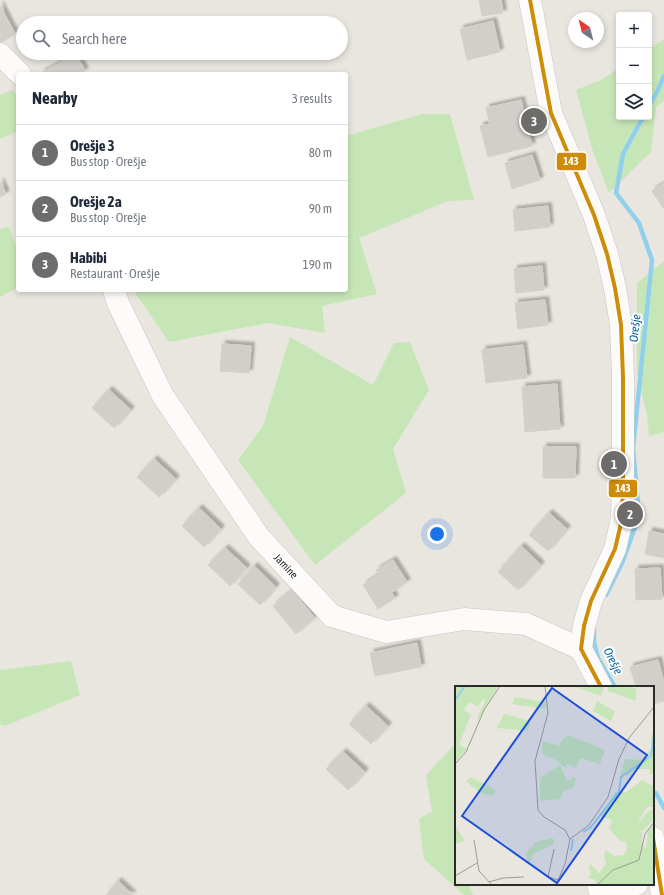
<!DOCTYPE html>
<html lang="en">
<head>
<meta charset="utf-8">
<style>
	:root { --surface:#fff; --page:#f2f2f3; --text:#1f2937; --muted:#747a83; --line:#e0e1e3; --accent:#6d6c6a }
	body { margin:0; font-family:"Asap Condensed",sans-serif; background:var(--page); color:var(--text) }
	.controls { position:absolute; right:12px; top:12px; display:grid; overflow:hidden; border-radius:4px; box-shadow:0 2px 6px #0003 }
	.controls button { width:36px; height:36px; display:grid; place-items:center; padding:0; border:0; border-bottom:1px solid var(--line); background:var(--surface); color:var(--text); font:20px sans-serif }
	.compass { position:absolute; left:568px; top:12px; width:36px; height:36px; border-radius:50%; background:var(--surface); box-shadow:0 2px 6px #0003; rotate:325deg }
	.you { position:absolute; left:437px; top:534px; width:14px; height:14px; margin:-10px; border:3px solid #fff; border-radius:50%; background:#1a73e8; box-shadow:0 0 0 6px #1a73e833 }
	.badge { display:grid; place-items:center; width:26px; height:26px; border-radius:50%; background:var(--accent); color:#fff; font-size:13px; font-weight:700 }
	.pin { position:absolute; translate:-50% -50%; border:2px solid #fff; box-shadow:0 1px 4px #0006 }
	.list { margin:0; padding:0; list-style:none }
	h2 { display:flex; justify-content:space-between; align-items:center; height:52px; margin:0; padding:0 16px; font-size:17px }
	h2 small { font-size:13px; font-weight:400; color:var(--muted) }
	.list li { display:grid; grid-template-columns:26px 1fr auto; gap:12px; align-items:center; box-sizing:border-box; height:56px; padding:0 16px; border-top:1px solid var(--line) }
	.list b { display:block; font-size:15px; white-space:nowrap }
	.list p { margin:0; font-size:13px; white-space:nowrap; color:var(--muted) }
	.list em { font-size:13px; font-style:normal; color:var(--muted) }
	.icon { flex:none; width:22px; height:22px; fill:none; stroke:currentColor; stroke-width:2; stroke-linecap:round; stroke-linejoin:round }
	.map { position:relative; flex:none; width:664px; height:895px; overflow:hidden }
	.search { position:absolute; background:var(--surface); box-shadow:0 2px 6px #0003; left:16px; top:16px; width:332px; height:44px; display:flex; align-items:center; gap:10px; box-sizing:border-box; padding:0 14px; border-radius:22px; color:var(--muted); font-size:15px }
	.panel { position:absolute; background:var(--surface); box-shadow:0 2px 6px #0003; left:16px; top:72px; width:332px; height:220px; border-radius:4px }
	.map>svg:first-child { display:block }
</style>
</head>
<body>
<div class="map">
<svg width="664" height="895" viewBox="0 0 664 895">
	<defs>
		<filter id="shadow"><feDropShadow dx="3.5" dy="-3.5" stdDeviation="1" flood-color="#0004"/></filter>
	</defs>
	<rect width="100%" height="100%" fill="#e9e6e0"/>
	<path fill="#c7e6b7" d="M664,0V101L656,107L651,152L609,193L593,152L576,90L603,79L619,68V117H649V49L664,39Z
		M12,90L18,95V131L0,139V95Z
		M422,114H450L474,200L448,201L359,238L377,294L322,306L325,333L268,323L169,342L133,290H346V136Z
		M9,226L18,253V287L0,297V229Z
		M664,261V432L649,436L647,415L637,373V283Z
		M290,337L373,385L394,343L410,342L429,390L393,449L406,493L315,565L238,460L263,426Z
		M71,661L80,695L5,726L0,724V670Z
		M456,743V884H469L473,895H464L424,859L419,819L432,812L426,775Z"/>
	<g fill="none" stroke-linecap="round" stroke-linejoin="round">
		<path stroke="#91d0ed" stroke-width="4.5" d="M649,106L657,92L664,76
			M606,595L622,563L637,522L638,505L633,448L652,260L639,223L616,193L623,154L643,117
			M594,630V642L598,658L615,687
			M656,793L664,808"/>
	</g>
	<path fill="#d2cfcb" stroke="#d4d1cc" filter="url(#shadow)" d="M479,0H501L503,13L482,16Z
		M0,5L15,34L0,43Z
		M493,21L500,52L467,60L460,29Z
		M76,54L85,71L79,74H42L41,73Z
		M521,100L532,146L488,157L480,126L490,124L486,108Z
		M532,155L540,180L512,189L505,163Z
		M0,181L6,194L0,197Z
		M664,183V209L652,191Z
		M548,206L550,227L515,231L513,210Z
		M542,266L544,290L516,293L514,269Z
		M545,300L548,325L518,329L515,303Z
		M222,344L251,346L249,373L220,371Z
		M523,345L527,378L486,383L482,350Z
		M557,384L560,429L525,432L522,387Z
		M109,390L131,410L114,428L92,408Z
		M543,447H576L575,478H543Z
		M154,459L176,479L159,497L137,477Z
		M199,508L221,529L204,547L182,526Z
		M549,513L567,529L548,551L529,535Z
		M649,531L664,534V558L645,554Z
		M521,546L541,565L518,590L498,572Z
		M225,548L247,568L230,586L208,565Z
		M393,560L407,582L391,593L376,570Z
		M254,566L276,587L260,605L238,584Z
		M660,568L662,599L636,600L635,569Z
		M379,574L395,598L378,609L363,585Z
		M292,590L315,618L296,634L273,606Z
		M417,643L421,667L375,676L370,653Z
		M658,660L664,683V701L653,704V687H636L630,667Z
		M366,706L388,726L371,744L349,724Z
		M343,752L365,772L348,790L326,769Z
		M118,881L133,895H106Z"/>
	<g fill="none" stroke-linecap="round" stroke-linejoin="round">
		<defs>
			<path id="minor" d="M530,0L551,113L594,215L607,254L615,288L621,325L623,378V486L622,519L615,549L591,601L584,626L581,649
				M0,54L20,74
				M114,290L118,303L163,396L259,537L332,616L386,632L464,619L526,624L581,649
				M581,649L601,687
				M653,838L662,895
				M598,884L601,895L637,884"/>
		</defs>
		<use href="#minor" stroke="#c6c5c6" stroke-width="23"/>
		<use href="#minor" stroke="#fcfbfa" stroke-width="22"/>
		<defs>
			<path id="bus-1" d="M530,0L551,113L594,215L607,254L615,288L621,325L623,378V486L622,519L615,549L591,601L584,626L581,649
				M581,649L601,687
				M653,838L662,895"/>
		</defs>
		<use href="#bus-1" stroke="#fff" stroke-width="7"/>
		<use href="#bus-1" stroke="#ce8d08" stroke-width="4"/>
	</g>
	<g text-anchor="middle" stroke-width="4" stroke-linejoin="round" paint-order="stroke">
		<g font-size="11" fill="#2a2a2a" stroke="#fff">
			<text transform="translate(286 566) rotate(47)" y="4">Jamine</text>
		</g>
		<g font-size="12" font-style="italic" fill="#0862a0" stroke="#fff">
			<text transform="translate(635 328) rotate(-84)" y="4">Orešje</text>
			<text transform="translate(613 661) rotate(64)" y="4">Orešje</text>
		</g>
	</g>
	<g transform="translate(455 686)">
		<rect width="199" height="199" fill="#e9e6e0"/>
		<path d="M0,0H43L24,33L22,32L30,15L28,13L23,21L14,16L9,24L16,29L4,58L12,63L2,74H0ZM118,0H149L146,10ZM153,0L181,2V15L153,5ZM60,11L90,16L91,23L57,18ZM142,15L160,25L156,35L138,25ZM49,28L75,35L73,45L42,42ZM199,45V86L195,89V83H180L175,89L165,91L170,73L188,74L196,62V50ZM114,49L150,64L145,78L125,72L121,82L112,78L110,82L103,75L87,68V55L104,60L107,54ZM105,79L112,95L119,91L121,92L119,101L108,106L105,113L85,115V92ZM16,91L41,104L38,110L25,107L11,95ZM187,94L199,100V121H192L182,138L195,124L199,123V133L189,144L183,147L187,146V158L191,163L193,144L199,139V199L140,198L141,194L133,192L136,187L133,181L136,178L144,187L151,178L149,169L151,164L159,170L169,169L172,163L171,156L164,154L154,142L157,134L146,130L160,106H172ZM0,140L10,155L0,158ZM98,152L99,158L78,168L74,180L71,168L75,161L77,162L80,156Z" fill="#c7e6b7"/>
		<path fill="none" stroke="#91d0ed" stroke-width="2" d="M0,14L10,0M128,146L136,141L164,105L166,91L196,70L199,50M116,165L118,153"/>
		<path fill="none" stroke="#9d9b97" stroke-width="1" d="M90,0L93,27L80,75L83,124L89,131L110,144L115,153M0,78L11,66L29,24L45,0M115,153L134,139L153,111L164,73L174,52L199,21M19,154L24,185L37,199M99,163L93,191L103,194M0,190L22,177M34,196L48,192L69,191M101,199L110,178L115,153M142,199L158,184L184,174L190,148L199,136"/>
		<path fill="#1d4ed8" fill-opacity="0.15" stroke="#1d4ed8" stroke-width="2" d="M97,2L192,69L102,197L7,130Z"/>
		<rect width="199" height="199" fill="none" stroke="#2a2a2a" stroke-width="2"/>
	</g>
	<g stroke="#fff" stroke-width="1.5">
		<rect x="556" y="152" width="31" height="19" rx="4" fill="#ce8d08"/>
		<rect x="608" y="479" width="30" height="19" rx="4" fill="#ce8d08"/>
	</g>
	<g font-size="11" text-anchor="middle" font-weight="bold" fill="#fff">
		<text x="571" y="165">143</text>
		<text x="623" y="492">143</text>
	</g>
</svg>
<div class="controls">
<button>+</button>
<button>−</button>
<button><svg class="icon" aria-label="layers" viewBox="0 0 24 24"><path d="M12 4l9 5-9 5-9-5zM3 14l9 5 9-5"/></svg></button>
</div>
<svg class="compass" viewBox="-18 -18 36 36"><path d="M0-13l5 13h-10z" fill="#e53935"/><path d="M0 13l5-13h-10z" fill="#747a83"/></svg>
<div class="you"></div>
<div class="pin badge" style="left:614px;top:464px">1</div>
<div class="pin badge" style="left:630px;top:514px">2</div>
<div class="pin badge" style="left:534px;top:121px">3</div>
<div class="search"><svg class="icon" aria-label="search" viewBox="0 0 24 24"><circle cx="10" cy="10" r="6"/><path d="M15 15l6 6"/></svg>Search here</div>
<section class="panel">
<h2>Nearby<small>3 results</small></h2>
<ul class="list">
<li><span class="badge">1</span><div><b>Orešje 3</b><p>Bus stop · Orešje</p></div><em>80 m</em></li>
<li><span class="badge">2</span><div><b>Orešje 2a</b><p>Bus stop · Orešje</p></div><em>90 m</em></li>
<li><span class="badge">3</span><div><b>Habibi</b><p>Restaurant · Orešje</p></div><em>190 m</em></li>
</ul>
</section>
</div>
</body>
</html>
